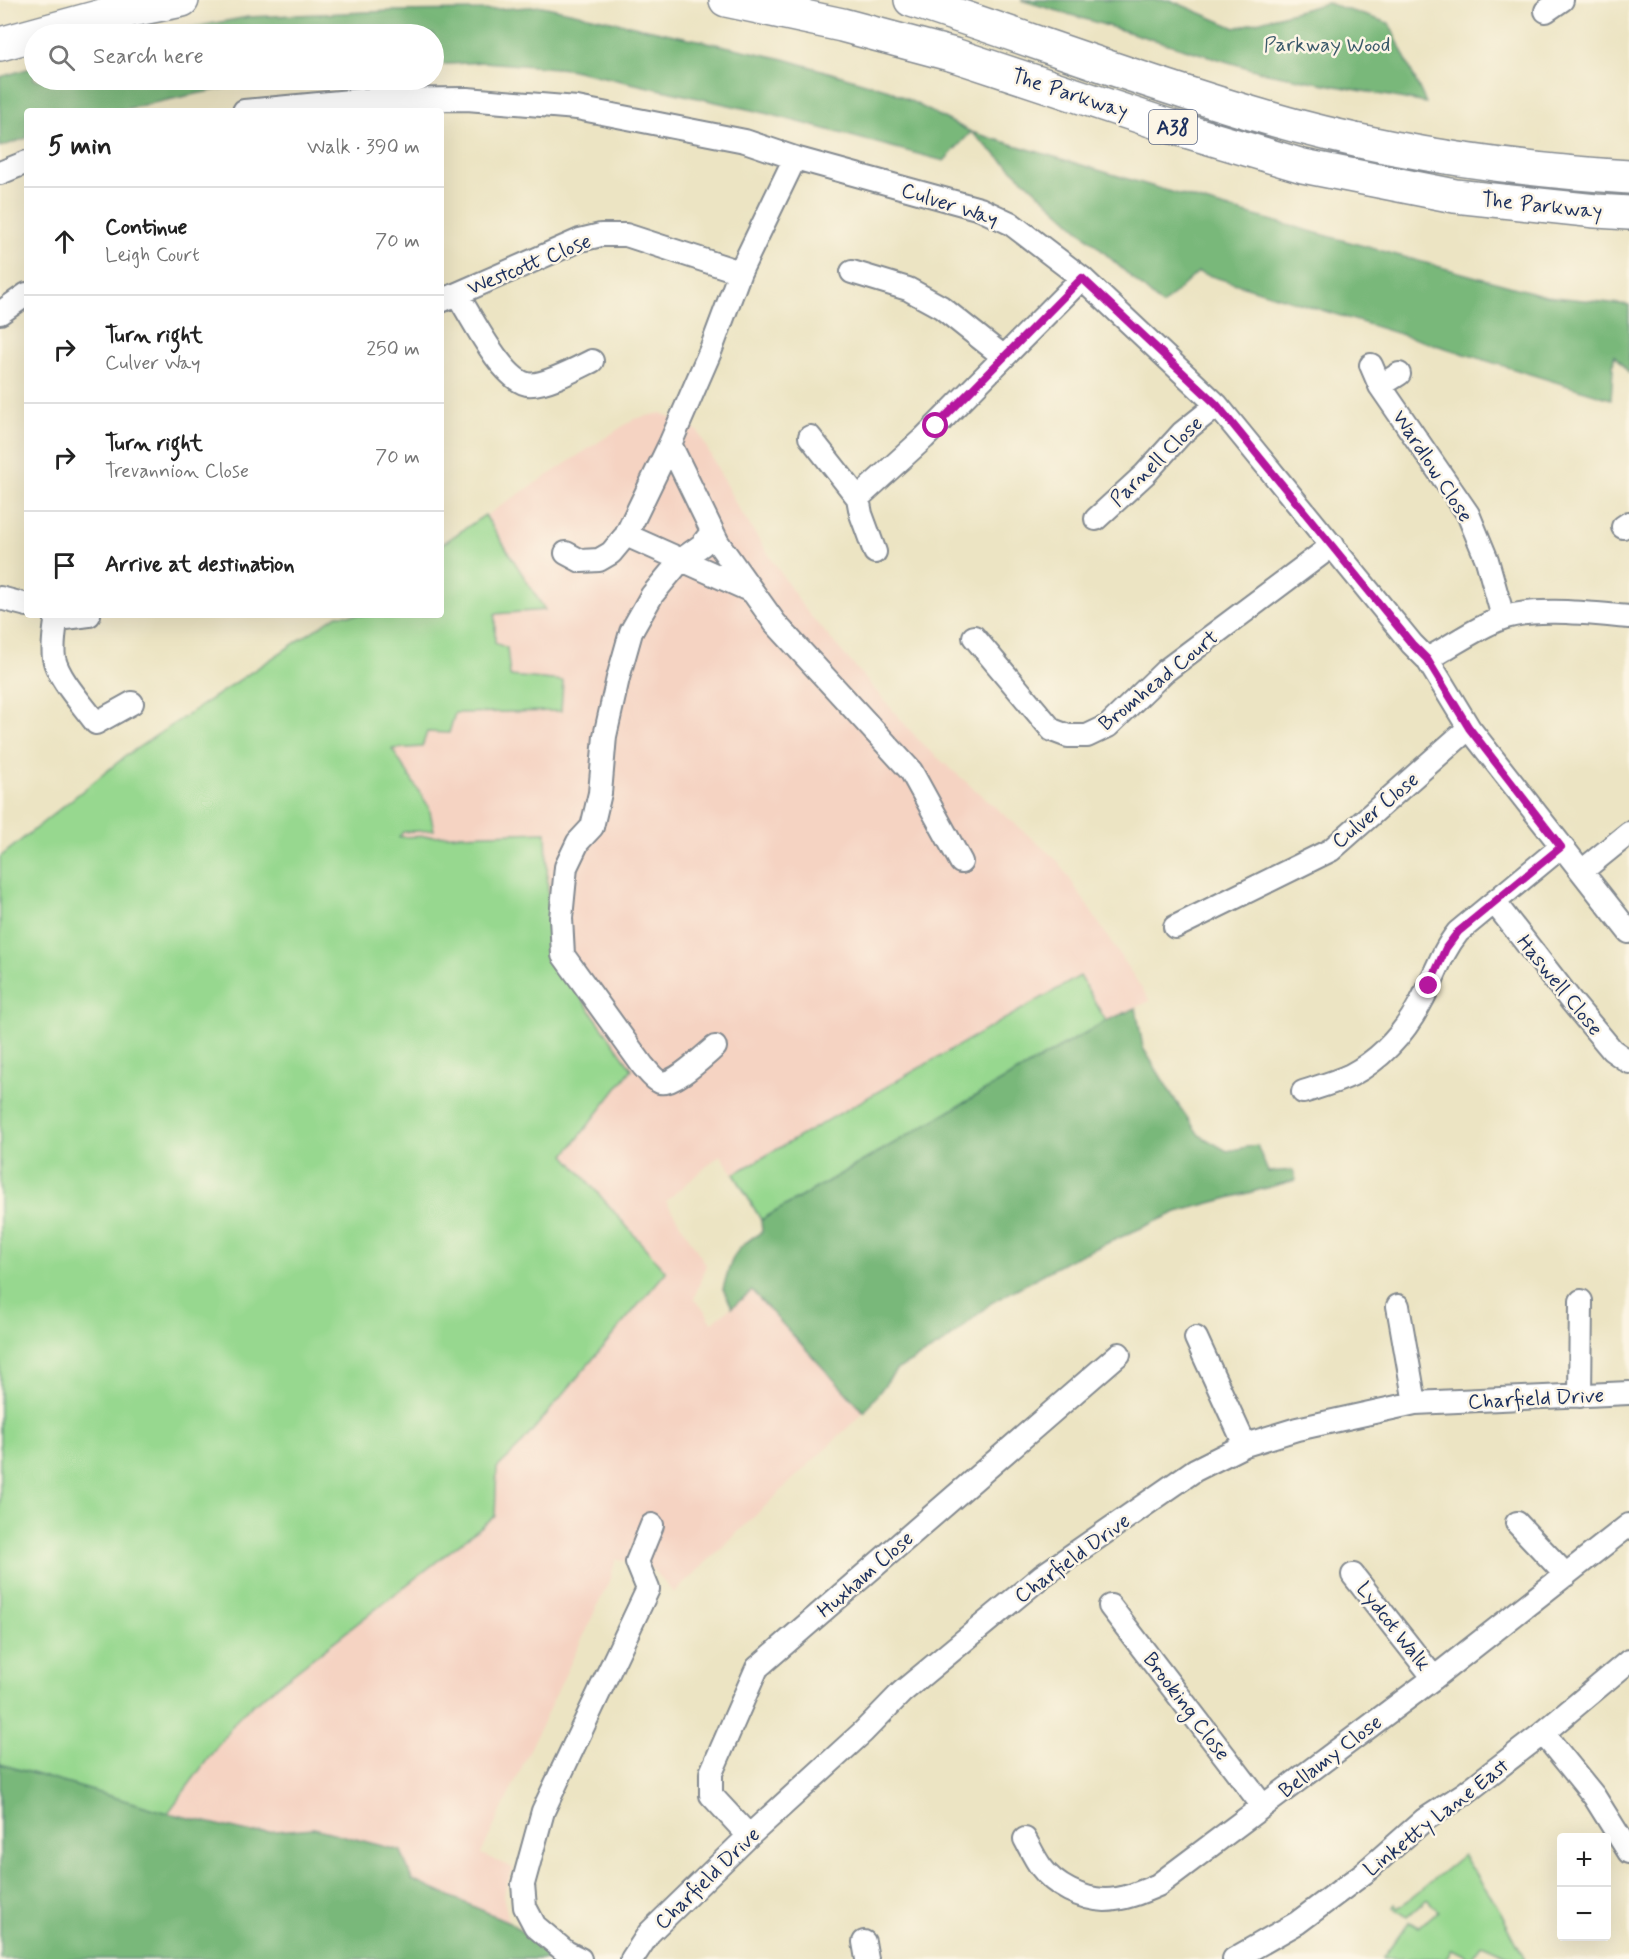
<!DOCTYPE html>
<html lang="en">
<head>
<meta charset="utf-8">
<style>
	:root { --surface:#fff; --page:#f6f6f6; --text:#222; --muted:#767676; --line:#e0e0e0 }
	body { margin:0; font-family:Mynerve,sans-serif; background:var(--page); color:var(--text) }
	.controls { position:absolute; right:18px; bottom:18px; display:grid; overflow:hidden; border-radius:6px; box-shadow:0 6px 24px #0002 }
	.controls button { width:54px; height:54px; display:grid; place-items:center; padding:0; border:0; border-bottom:2px solid var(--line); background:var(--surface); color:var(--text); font:30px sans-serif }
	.stop { position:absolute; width:18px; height:18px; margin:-14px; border:4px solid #b5179e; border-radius:50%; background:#fff }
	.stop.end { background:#b5179e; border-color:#fff; box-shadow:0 2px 6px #0008 }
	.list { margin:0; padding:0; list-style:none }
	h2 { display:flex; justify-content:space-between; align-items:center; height:78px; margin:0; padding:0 24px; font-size:26px }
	h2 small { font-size:20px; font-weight:400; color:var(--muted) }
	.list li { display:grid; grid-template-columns:39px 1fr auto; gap:18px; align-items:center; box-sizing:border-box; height:108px; padding:0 24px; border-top:2px solid var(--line) }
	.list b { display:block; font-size:22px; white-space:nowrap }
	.list p { margin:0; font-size:20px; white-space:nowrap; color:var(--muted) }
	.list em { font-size:20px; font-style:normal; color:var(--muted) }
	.icon { flex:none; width:33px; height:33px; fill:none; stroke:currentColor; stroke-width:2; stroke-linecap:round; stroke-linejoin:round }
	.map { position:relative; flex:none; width:1629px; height:1959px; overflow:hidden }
	.search { position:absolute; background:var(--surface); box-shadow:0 6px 24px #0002; left:24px; top:24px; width:420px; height:66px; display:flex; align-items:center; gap:15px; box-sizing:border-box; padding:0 21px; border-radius:33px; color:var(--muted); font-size:22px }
	.panel { position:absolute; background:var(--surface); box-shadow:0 6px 24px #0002; left:24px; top:108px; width:420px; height:510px; border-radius:6px }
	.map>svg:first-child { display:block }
</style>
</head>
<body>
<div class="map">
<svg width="1629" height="1959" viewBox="0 0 1629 1959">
	<rect width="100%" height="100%" fill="#fcf5e5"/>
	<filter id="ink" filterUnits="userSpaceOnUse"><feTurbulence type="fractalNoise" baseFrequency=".0167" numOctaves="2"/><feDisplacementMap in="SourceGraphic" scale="12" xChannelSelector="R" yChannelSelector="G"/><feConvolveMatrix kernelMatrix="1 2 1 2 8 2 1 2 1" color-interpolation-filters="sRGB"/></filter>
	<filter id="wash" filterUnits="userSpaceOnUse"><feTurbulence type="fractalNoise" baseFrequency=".008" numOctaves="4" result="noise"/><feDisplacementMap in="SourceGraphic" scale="24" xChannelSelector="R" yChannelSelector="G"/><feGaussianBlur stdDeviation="1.35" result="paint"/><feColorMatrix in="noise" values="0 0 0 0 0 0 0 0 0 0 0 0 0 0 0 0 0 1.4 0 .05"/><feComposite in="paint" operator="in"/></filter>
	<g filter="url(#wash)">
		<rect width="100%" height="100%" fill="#ece4c3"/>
		<path fill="#f5d3c2" d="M661,413L698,431L737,506L803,607L923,745L1058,861L1150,1001L1106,1021L761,1220L734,1174L720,1155L666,1201L706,1265L694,1299L706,1312L711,1323L752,1291L864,1412L674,1593L652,1569L616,1559L610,1579L481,1854L513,1868L503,1895L509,1922L412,1880L314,1828L252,1833L168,1813L0,857L127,755L336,615H441V545L634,419Z"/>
		<path fill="#97d88f" stroke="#598476" stroke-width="1.5" d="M485,515L545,610L495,614V643L507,648L510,676L563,681L561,711L455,713L449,733L427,732L422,747L392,749L429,807L434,830L403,832L399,837L546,832L549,931L553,958L632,1069L565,1155L666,1272L518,1448L497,1468L495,1516L241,1714L168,1813L0,1764V857L127,755L337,615H441V545Z
			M1080,976L1106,1021L761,1220L734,1174Z
			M1463,1855L1496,1904L1525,1959H1516L1482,1944L1472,1959L1452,1949L1446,1958L1382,1959L1409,1922L1419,1927L1438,1911L1427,1899L1407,1917L1393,1907L1395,1904L1399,1908Z"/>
		<path fill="#79b87a" stroke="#4a746c" stroke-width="1.5" d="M1021,0H1170L1235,28L1327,3L1389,23L1426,103L1262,72Z
			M542,6L784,59L889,90L971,132L1215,205L1546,296L1629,305V373L1614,355L1611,399L1198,272L1162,305L971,132L944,161L765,113L568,69L484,62L434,65V34H155L248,17L392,11L486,10Z
			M34,67V80H263L115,111H27V138L0,147V77Z
			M1136,1008L1143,1048L1177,1103L1199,1135L1227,1151L1257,1145L1268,1172L1293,1170L1296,1180L1177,1212L1067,1261L991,1303L944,1343L896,1370L864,1412L752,1291L732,1307L723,1289C731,1259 733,1248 762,1232L761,1220L1106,1021Z
			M0,1764L168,1813L252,1833L314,1828L401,1851L412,1880L509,1922L557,1959H0Z"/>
	</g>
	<g filter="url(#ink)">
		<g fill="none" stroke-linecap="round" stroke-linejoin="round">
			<defs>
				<path id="minor" d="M1546,11L1562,0
					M244,111L361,100L467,99L577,108L745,141L795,158L980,209L1010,223L1082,278L1217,405L1412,644L1427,659L1469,728L1629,932
					M0,173L27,162
					M852,272L908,289L941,307L1004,357
					M457,294C471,316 502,379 527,384C542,387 578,368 592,361
					M441,301L580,240L601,235H626L740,272
					M0,313L27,294
					M1371,365L1380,386L1468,514L1487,560L1503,617
					M1380,386L1399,374
					M810,437L858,498L861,514L875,552
					M670,444L718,543L775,623L911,771L961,862
					M858,498L924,438L1082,278
					M1096,519L1145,474L1182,433L1217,405
					M1623,527L1629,523
					M712,532L702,545L681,560L652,595L631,632L618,678L605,736L600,793L592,827L578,842L566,867L561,918L563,955L643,1066C648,1071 653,1079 660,1082C673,1086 704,1056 715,1047
					M626,535L751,591
					M566,553L581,561L599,560L611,553L626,535L670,444L710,352L740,272L795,158
					M0,598L27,605
					M57,615C55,629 52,645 54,658C58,679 84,706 96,723L132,703
					M60,615L66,618L89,615
					M974,637L1052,730L1068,736H1087L1108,726L1165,671L1333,545
					M1427,659C1452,646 1474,629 1500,619C1532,606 1594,614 1629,617
					M1582,871L1629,833
					M1495,903L1572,1002L1612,1050L1629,1062
					M1175,927L1331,850L1469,728
					M1303,1092C1318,1087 1336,1082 1351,1075C1381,1059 1405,1032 1421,1002C1434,978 1441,953 1458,932L1561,847
					M1398,1306L1415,1403
					M1196,1338L1245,1445
					M1580,1396L1581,1301
					M1517,1523L1566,1575
					M1353,1575L1434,1678
					M1110,1606L1263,1806
					M1543,1733L1594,1796L1629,1852
					M749,1836L711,1795V1773L757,1668L1119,1354
					M1025,1839C1030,1848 1035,1859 1041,1867C1055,1886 1081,1899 1105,1900C1123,1900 1142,1892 1158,1885L1434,1678L1629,1525
					M864,1942L867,1959
					M580,1959L566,1952L535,1926L525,1907L523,1884L543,1811L648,1589L637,1562L652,1525
					M632,1959L649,1933L749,1836L863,1732L902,1692L1042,1576L1195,1470L1245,1445L1297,1429L1415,1403L1629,1393
					M1234,1959L1297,1923L1364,1873L1424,1820L1464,1794L1543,1733L1629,1661"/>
				<path id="highway" d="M726,0L842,25L954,55L1169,126L1303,166L1455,196L1596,211L1629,213
					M911,0C1028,38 1143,82 1261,116C1380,151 1505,169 1629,177
					M0,44L102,16L182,0"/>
			</defs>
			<use href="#minor" stroke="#848a90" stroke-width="26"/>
			<use href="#highway" stroke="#848a90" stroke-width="36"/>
			<use href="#minor" stroke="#fff" stroke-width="22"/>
			<use href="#highway" stroke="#fff" stroke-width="33"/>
		</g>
	</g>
	<g fill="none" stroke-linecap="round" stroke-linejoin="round" filter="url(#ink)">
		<path stroke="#b5179e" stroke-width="8" d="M936,426L1082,278L1217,405L1412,644L1427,659L1469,728L1561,847L1458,932L1446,948L1429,986"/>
	</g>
	<g text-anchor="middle" stroke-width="5" stroke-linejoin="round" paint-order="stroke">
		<rect fill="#fcf5e5" stroke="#5e6a86" stroke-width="1.5" x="1149" y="110" width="48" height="34" rx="4.5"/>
		<g font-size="20" font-weight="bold" fill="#1b2f5e">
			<text x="1173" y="134">A38</text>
		</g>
		<g font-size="21" fill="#3a596a" stroke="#fcf5e5">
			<text x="1327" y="51">Parkway Wood</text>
		</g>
		<g font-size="21" fill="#1b2f5e" stroke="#fcf5e5">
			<text transform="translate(1070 93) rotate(18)" y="7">The Parkway</text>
			<text transform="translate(950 204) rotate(18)" y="7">Culver Way</text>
			<text transform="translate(1542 205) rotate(6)" y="7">The Parkway</text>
			<text transform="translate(529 264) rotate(-22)" y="7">Westcott Close</text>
			<text transform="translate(1156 461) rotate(-44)" y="7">Parnell Close</text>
			<text transform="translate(1433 466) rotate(57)" y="7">Wardlow Close</text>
			<text transform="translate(1158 680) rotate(-39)" y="7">Bromhead Court</text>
			<text transform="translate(1375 810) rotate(-40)" y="7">Culver Close</text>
			<text transform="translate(1560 985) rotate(51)" y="7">Haswell Close</text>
			<text transform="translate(1536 1398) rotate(-3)" y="7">Charfield Drive</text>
			<text transform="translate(1072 1558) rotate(-36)" y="7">Charfield Drive</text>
			<text transform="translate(865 1574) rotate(-41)" y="7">Huxham Close</text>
			<text transform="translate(1394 1626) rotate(52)" y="7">Lydcot Walk</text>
			<text transform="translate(1187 1706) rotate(53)" y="7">Brooking Close</text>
			<text transform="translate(1330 1756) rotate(-37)" y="7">Bellamy Close</text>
			<text transform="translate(1436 1817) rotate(-38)" y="7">Linketty Lane East</text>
			<text transform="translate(707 1878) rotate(-44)" y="7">Charfield Drive</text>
		</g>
	</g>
</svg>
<div class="controls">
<button>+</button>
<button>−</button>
</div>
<div class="stop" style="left:936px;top:426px"></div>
<div class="stop end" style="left:1429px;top:986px"></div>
<div class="search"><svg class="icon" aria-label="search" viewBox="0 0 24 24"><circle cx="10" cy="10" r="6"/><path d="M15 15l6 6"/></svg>Search here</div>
<section class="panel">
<h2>5 min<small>Walk · 390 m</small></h2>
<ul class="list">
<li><svg class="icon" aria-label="ahead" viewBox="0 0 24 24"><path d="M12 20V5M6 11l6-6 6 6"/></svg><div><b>Continue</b><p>Leigh Court</p></div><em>70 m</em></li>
<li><svg class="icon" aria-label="right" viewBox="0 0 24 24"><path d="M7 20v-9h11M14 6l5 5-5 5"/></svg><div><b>Turn right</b><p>Culver Way</p></div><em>250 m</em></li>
<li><svg class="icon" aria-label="right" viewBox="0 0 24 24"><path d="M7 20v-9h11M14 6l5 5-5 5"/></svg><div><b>Turn right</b><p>Trevannion Close</p></div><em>70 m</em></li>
<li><svg class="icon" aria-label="arrive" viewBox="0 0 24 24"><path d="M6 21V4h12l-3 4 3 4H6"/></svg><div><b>Arrive at destination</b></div></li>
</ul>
</section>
</div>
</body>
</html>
